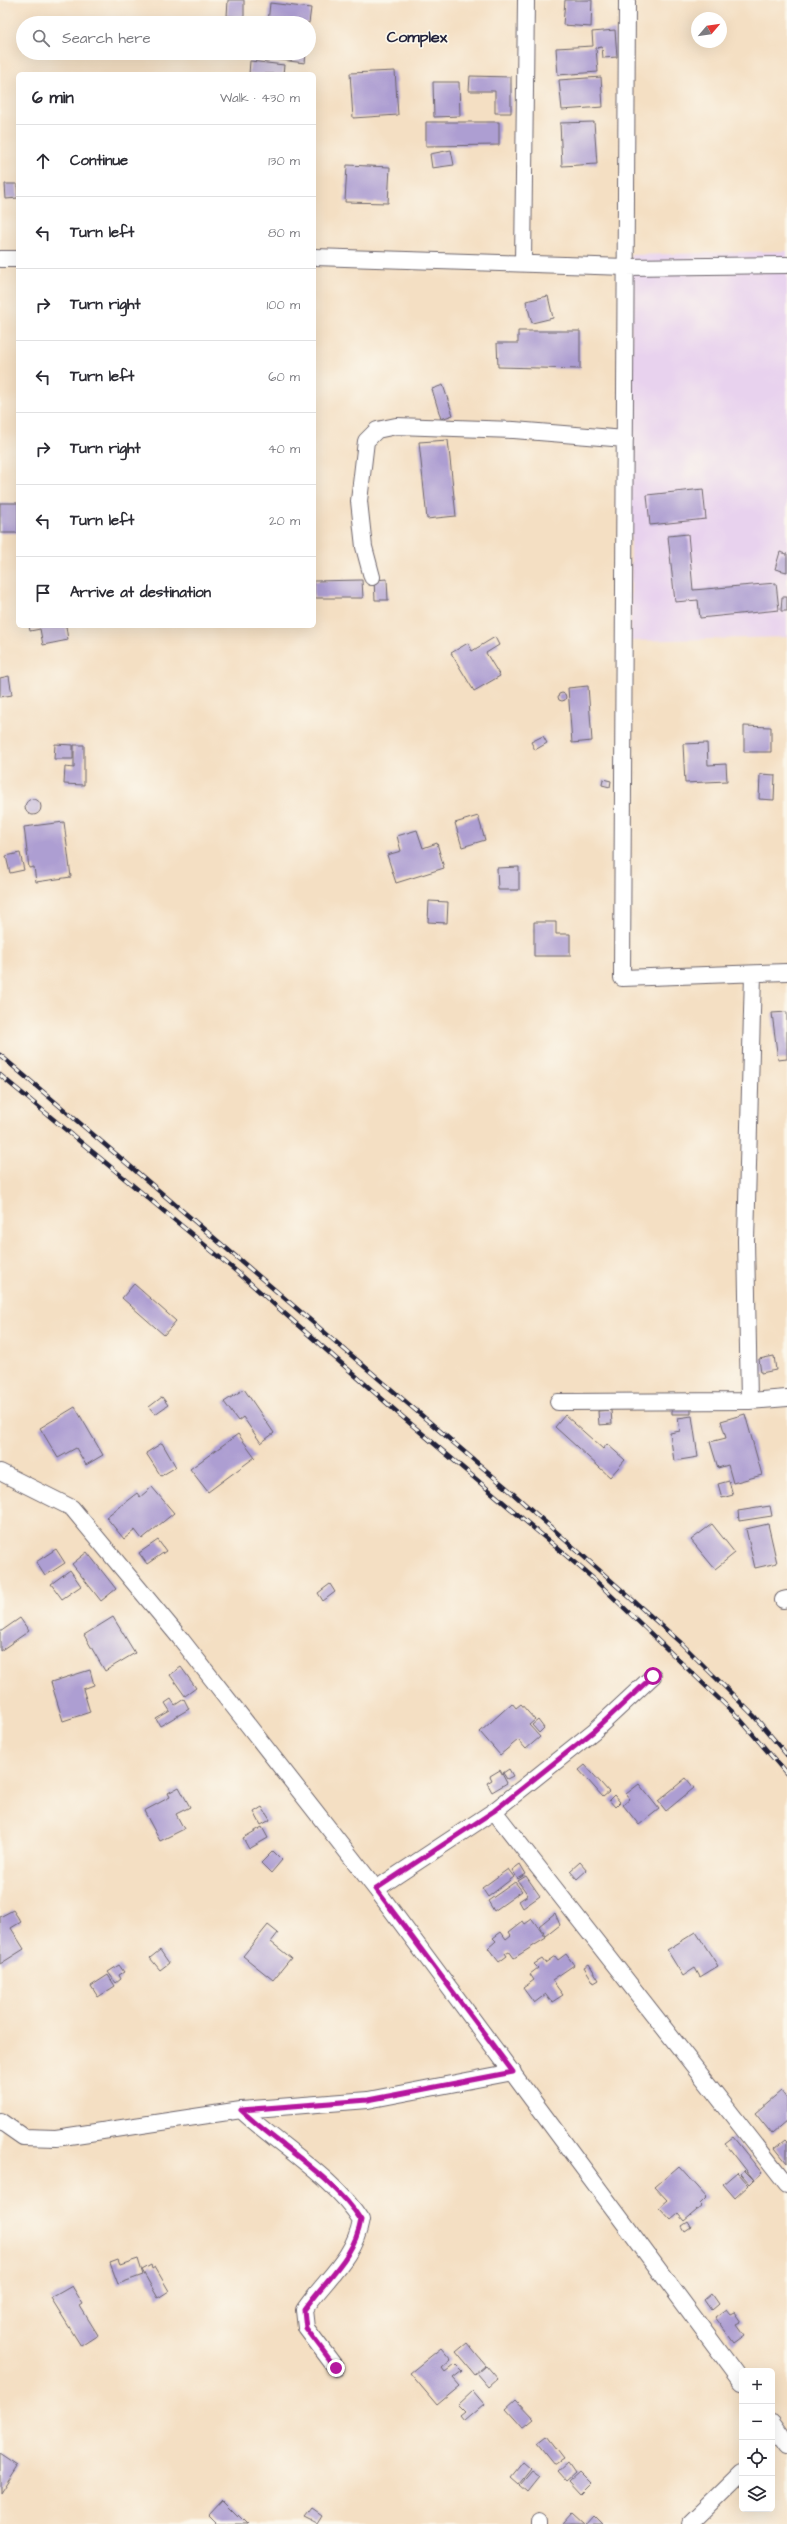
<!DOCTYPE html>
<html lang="en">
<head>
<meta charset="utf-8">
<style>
	:root { --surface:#fff; --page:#f7f7f7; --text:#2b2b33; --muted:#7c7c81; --line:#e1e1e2 }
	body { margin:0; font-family:"Architects Daughter",sans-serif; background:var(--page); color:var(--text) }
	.controls { position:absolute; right:12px; bottom:12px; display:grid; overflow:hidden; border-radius:6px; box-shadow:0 4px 16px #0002 }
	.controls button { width:36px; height:36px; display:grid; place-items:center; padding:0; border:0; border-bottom:1px solid var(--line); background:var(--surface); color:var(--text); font:20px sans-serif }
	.compass { position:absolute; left:691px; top:12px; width:36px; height:36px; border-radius:50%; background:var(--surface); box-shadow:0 4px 16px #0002; rotate:61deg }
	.stop { position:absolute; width:12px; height:12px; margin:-9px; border:3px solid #b5179e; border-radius:50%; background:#fff }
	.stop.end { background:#b5179e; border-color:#fff; box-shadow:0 1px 4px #0008 }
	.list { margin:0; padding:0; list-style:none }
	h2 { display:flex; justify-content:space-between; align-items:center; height:52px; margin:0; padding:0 16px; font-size:17px }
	h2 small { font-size:13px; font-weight:400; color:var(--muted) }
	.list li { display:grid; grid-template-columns:26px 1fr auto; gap:12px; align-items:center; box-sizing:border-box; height:72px; padding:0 16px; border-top:1px solid var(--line) }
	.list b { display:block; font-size:15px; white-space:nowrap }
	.list em { font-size:13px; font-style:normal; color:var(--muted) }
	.icon { flex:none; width:22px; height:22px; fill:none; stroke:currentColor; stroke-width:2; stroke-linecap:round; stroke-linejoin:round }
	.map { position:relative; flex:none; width:787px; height:2524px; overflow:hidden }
	.search { position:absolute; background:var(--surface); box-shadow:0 4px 16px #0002; left:16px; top:16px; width:300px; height:44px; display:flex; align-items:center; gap:10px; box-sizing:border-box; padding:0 14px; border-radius:22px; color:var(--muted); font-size:15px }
	.panel { position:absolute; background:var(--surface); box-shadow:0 4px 16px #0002; left:16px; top:72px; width:300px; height:556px; border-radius:6px }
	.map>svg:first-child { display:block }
</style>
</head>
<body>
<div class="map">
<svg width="787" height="2524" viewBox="0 0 787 2524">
	<rect width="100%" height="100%" fill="#fbf7ec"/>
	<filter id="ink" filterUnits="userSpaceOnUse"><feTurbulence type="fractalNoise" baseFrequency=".025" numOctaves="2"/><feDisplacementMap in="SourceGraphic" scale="8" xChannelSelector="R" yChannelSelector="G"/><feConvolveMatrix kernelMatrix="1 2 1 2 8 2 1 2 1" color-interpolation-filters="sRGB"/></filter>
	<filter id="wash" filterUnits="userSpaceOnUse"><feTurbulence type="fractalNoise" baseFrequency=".012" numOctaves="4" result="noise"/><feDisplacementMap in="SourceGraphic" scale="16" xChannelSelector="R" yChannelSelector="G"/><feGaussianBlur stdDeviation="0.9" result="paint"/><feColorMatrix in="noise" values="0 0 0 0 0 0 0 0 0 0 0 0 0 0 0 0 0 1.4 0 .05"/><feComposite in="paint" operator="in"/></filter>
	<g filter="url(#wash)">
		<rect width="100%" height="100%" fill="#f4dfc3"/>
		<path fill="#e8d2ee" d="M787,251V637L631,641V255Z"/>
		<g id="blocks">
			<path fill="#ad9ed2" d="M228,0H244V17L227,16Z
				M565,0H592L591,27L563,25Z
				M270,3L311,8L309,23H268Z
				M615,30L617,57L603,58L602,47L596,48L598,72L558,75L556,48L593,46L592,32Z
				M265,53H306L305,63L265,58Z
				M250,61L284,65L283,74H249Z
				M395,71L398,115L353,118L350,73Z
				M470,76L511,77V113H495V91H469Z
				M601,77L603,107L562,110L559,80Z
				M433,82H459L460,116L434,117Z
				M426,122H499V145L426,146Z
				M594,122L597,164L562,166L560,123Z
				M451,150L454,165L432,168L430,154Z
				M347,165L390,167L388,203L345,202Z
				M5,184H17L18,198L6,199Z
				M548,296L553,318L532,323L526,301Z
				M518,331H580V369L498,367L497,343H518Z
				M443,385L453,415L441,419L432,389Z
				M448,440L456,516L427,519L419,442Z
				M703,489L706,519L650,525L647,495Z
				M0,503H18V533H0Z
				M688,534L693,590L776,583L779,610L700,618L698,600L675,602L668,536Z
				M780,552L787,554V572L775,569Z
				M387,579L388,600H375L374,580Z
				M362,580L363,598H314V581Z
				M782,597H787V611H781Z
				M29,626H66L68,640L43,645L40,629L30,631Z
				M495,637L499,645L486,653L500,676L474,691L451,653L468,643L472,651Z
				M9,676L12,695L0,697V678Z
				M588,686L592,741L572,743L568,688Z
				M558 697a4 4 0 1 1 8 0a4 4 0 1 1-8 0Z
				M744,726L771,727V752H744Z
				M543,736L547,743L535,750L531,742Z
				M707,743L708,765L726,764L727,781L685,783L683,744Z
				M55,744L73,745V759H54Z
				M74,745H84V785L64,784L65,767L74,768Z
				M760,774L775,775L774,800L759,799Z
				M603,779L611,781L610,787L602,785Z
				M25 807a8 8 0 1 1 16 0a8 8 0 1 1-16 0Z
				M478,816L485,840L462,847L455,823Z
				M64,822L71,877L36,882L34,867L29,868L24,827Z
				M417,830L423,848L437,843L444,868L396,883L387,855L401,851L397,836Z
				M20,853L24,870L10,873L6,856Z
				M519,867V890H498L497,868Z
				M429,901L448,902L447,923L428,922Z
				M534,922H556V934H570V956H534Z
				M787,1012V1059L778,1060L772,1013Z
				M134,1284L176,1321L164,1335L122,1298Z
				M774,1356L776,1370L761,1373L759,1359Z
				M244,1389L274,1433L261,1443L243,1417L238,1421L224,1402Z
				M162,1397L168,1405L155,1414L149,1407Z
				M672,1406H691V1414H672Z
				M75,1407L103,1455L86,1465L76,1448L58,1458L40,1428Z
				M611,1410L612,1424L599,1425L598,1411Z
				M745,1414L762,1475L733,1483L728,1465L718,1468L710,1442L726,1438L721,1421Z
				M565,1415L603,1449L607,1444L625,1460L610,1477L555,1427Z
				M692,1416L698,1457L674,1461L670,1433L680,1431L678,1418Z
				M238,1434L255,1457L208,1492L190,1469Z
				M162,1443L176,1467L161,1476L146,1453Z
				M729,1481L733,1495L722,1498L718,1484Z
				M152,1487L174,1513L142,1539L135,1530L124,1539L106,1517L137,1493L140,1497Z
				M770,1506L772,1516L739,1521L738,1511Z
				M712,1524L735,1553L715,1569L691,1540Z
				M768,1524L777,1563L755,1568L746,1529Z
				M158,1540L166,1551L147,1564L139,1553Z
				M56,1549L65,1563L45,1576L36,1562Z
				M87,1552L116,1589L101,1601L72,1564Z
				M70,1570L81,1586L62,1599L51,1584Z
				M330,1584L335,1592L323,1601L318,1593Z
				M113,1617L135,1653L105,1671L84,1635Z
				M20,1618L29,1631L0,1651V1632Z
				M181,1667L196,1688L185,1696L170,1675Z
				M90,1670L94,1685L83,1689L90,1712L63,1721L51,1682Z
				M171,1699L175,1705L184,1699L189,1709L160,1726L156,1719L170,1711L165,1703Z
				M512,1703L516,1708L521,1704L535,1720L529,1725L540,1737L526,1749L518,1740L500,1755L480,1732Z
				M538,1720L544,1728L539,1733L532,1725Z
				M585,1765L609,1792L603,1797L579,1770Z
				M509,1769L513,1776L507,1779L503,1773Z
				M500,1770L507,1783L492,1792L487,1783L492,1780L490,1776Z
				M686,1778L694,1788L666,1811L658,1801Z
				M639,1784L659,1809L639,1825L623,1805L630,1799L626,1794Z
				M179,1787L190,1807L176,1814L184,1829L160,1841L144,1811L170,1797L168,1793Z
				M614,1795L620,1802L615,1807L609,1800Z
				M262,1807L270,1820L261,1825L254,1812Z
				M262,1827L268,1838L249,1849L243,1838Z
				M273,1851L282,1860L271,1873L261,1863Z
				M580,1862L587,1870L577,1879L570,1871Z
				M520,1864L526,1874L518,1879L512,1870Z
				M508,1869L514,1877L488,1897L482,1888Z
				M526,1876L540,1896L523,1908L519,1901L528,1895L518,1881Z
				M515,1882L522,1891L494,1911L488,1901Z
				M13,1910L21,1922L11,1928L24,1949L0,1964V1917Z
				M555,1913L560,1925L546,1936L539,1926Z
				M532,1919L546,1938L514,1958L509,1951L505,1953L507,1956L499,1962L488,1948L496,1941L493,1938L501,1932L506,1939L511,1935L509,1932L523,1921L525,1924Z
				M268,1925L278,1933L271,1942L291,1958L273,1980L243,1956Z
				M696,1932L718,1966L700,1977L695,1968L683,1976L667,1950Z
				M160,1950L169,1963L160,1970L150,1958Z
				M566,1954L574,1965L552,1980L563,1995L552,2002L546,1994L534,2003L523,1988L534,1980L530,1974L538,1968L534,1964L542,1959L545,1963L555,1956L558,1960Z
				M589,1964L599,1980L594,1983L584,1967Z
				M119,1965L124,1972L119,1975L121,1979L116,1983L108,1972Z
				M108,1975L115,1986L98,1997L91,1986Z
				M781,2091L787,2099V2121L772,2134L755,2113Z
				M733,2137L762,2173L754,2180L725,2143Z
				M785,2140L787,2142V2163L775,2148Z
				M679,2166L707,2197L700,2204L702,2206L684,2221L678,2214L671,2220L659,2207L667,2200L655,2187Z
				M744,2170L754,2180L750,2184L741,2174Z
				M737,2172L749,2185L735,2198L723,2184Z
				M688,2222L691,2227L685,2231L682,2226Z
				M138,2259L143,2275L118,2284L110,2263L118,2260L120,2265Z
				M151,2265L152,2269L155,2267L169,2291L158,2298L142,2270Z
				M72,2286L83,2304L80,2306L98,2335L81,2346L51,2298Z
				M711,2294L718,2304L711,2310L704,2300Z
				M726,2309L730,2314L734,2312L741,2322L737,2324L745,2335L734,2343L715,2317Z
				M467,2343L485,2365L474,2374L456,2352Z
				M441,2348L451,2360L442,2368L445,2372L455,2364L462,2371L453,2378L460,2386L437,2405L410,2373Z
				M486,2365L498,2379L489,2387L477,2373Z
				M473,2391L484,2404L464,2421L460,2416L465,2412L458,2405Z
				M516,2400L534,2419L523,2428L506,2409Z
				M546,2436L563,2458L554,2464L537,2443Z
				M0,2453L18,2465L0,2493Z
				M523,2462L531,2469L519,2484L511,2477Z
				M568,2462L575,2472L566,2480L558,2471Z
				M532,2471L540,2477L528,2492L520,2485Z
				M579,2471L591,2483L581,2493L569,2480Z
				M223,2500L247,2524H216L208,2516Z
				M312,2509L322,2516L317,2524L305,2518Z
				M572,2513L584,2524H562Z
				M594,2515L603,2524H586Z"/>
		</g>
	</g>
	<g filter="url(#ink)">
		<use href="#blocks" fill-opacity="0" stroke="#6c646b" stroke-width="1"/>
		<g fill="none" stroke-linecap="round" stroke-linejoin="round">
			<defs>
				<path id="street" d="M627,0L622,978L787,972
					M314,257L626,267L787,265
					M0,259H18
					M523,263L526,0
					M372,577L364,547L359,501L366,441L377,430L396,426L514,430L625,439
					M749,1401L746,1241L753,974
					M558,1402L749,1401L787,1398
					M0,1472L72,1508L180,1638L376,1889L742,2382
					M783,1600L787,1599
					M494,1811L787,2185
					M376,1889L494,1811L594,1731L653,1676
					M241,2110C277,2144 336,2179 361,2220C354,2259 326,2278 304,2310L306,2328L336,2368
					M0,2121L23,2137L56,2138L241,2110L368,2100L513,2072
					M772,2423L787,2444
					M539,2520V2524
					M690,2524L742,2473"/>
			</defs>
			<use href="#street" stroke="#6c646b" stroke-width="18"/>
			<use href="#street" stroke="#fff" stroke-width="16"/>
			<defs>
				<path id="rail" d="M0,1055L509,1490L681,1643L754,1716L787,1755
					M0,1075L242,1276L398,1413L595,1580L739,1718L787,1774"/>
			</defs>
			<use href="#rail" stroke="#22223b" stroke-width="4.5"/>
			<use href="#rail" stroke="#fbf7ec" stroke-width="3" stroke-dasharray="9" stroke-linecap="butt"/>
		</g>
	</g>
	<g fill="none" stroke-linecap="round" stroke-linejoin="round" filter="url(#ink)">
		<path stroke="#b5179e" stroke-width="5" d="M336,2368L306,2328L304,2310C326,2278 354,2259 361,2220C336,2179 277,2144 241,2110L368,2100L513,2072L376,1889L494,1811L594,1731L653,1676"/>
	</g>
	<g text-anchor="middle" stroke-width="3.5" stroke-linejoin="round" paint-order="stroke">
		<g font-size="16" font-weight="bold" fill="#22223b" stroke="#fbf7ec">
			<text x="417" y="42">Complex</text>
		</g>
	</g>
</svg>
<div class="controls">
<button>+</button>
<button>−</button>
<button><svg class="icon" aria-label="locate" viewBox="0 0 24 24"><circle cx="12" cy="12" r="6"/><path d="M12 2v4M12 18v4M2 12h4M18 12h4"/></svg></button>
<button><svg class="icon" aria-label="layers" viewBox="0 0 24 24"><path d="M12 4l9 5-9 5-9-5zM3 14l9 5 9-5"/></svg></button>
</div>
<svg class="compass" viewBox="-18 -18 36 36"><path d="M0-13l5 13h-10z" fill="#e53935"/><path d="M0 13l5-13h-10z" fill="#7c7c81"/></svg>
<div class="stop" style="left:653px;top:1676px"></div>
<div class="stop end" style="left:336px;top:2368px"></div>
<div class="search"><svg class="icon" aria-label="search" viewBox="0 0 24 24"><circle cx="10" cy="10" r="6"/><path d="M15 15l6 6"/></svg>Search here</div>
<section class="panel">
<h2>6 min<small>Walk · 430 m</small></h2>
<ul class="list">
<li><svg class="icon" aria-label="ahead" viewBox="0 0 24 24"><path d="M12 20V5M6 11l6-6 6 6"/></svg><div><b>Continue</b></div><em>130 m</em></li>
<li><svg class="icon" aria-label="left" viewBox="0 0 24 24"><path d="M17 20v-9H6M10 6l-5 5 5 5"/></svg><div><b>Turn left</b></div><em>80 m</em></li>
<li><svg class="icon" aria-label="right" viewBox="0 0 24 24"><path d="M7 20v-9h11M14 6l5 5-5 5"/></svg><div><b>Turn right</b></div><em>100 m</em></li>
<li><svg class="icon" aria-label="left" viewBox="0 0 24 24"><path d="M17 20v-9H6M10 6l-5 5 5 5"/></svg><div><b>Turn left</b></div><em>60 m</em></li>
<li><svg class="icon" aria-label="right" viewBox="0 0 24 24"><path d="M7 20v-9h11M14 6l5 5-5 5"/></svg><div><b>Turn right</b></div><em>40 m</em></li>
<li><svg class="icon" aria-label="left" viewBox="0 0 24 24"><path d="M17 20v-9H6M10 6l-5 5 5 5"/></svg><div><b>Turn left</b></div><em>20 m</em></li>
<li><svg class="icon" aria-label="arrive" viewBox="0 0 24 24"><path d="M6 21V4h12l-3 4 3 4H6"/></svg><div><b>Arrive at destination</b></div></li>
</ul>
</section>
</div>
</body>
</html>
